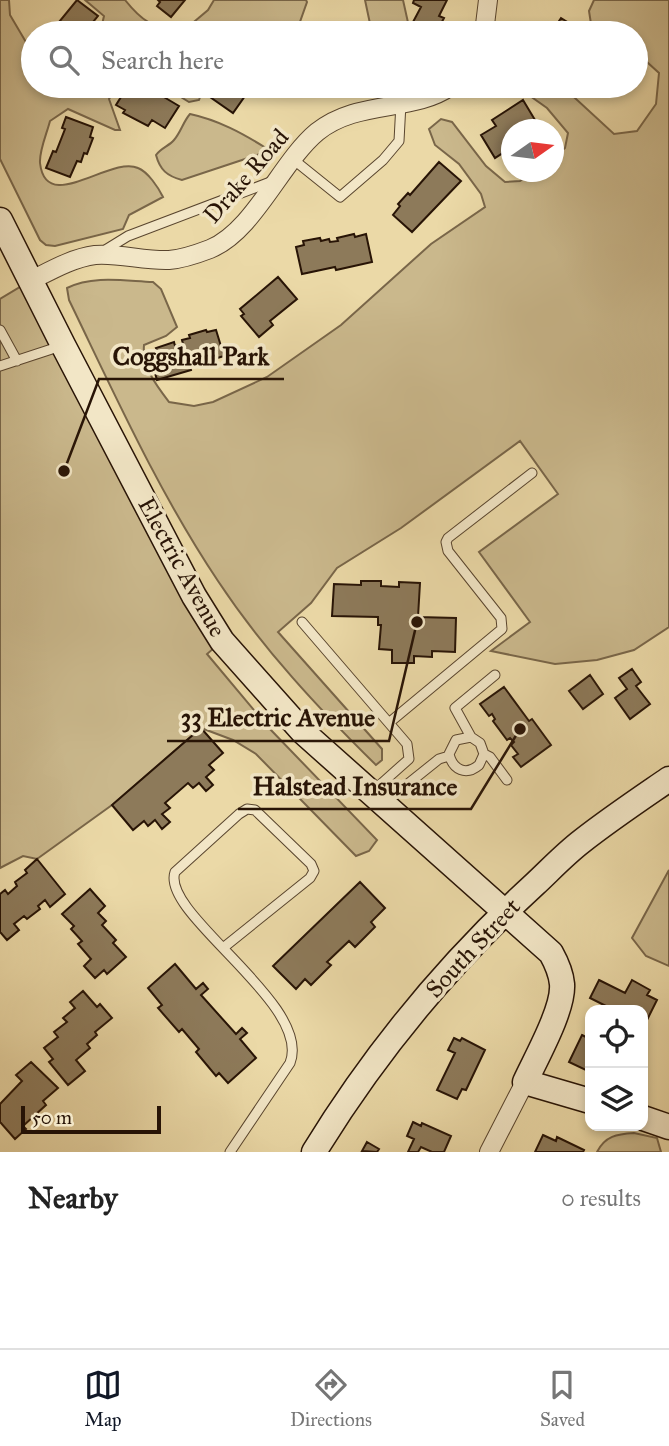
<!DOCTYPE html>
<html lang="en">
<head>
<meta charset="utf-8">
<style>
	:root { --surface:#fff; --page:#f6f6f6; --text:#222; --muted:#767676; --line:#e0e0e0; --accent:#111827 }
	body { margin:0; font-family:"IM FELL Great Primer",serif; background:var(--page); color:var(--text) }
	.controls { position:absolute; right:21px; bottom:21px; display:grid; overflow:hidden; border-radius:14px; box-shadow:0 4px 10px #0003 }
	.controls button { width:63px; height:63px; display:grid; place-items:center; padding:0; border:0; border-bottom:2px solid var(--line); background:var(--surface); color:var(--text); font:35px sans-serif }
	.compass { position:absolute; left:501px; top:119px; width:63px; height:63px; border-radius:50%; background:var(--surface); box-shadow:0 4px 10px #0003; rotate:76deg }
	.scale { position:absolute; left:21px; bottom:18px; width:140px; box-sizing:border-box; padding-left:7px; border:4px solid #281406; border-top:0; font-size:19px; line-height:24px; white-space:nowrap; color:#281406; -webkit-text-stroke:5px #f2e6c6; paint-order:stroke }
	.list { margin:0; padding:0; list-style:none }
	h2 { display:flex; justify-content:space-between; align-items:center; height:91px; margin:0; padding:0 28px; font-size:30px }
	h2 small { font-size:23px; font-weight:400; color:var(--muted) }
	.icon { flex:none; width:38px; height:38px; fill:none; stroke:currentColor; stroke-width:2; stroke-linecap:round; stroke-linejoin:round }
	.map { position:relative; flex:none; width:669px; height:1152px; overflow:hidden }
	.search { position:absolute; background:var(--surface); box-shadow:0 4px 10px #0003; left:21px; right:21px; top:21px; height:77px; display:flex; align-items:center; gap:18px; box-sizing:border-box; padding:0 24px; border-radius:38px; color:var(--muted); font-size:26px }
	.sheet { height:196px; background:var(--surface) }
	nav { display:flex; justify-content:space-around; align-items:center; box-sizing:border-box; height:98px; border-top:2px solid var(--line); background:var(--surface); font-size:19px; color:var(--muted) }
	nav a { display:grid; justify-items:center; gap:4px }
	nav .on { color:var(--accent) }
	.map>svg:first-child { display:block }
</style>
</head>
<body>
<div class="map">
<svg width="669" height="1152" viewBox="0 0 669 1152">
	<rect width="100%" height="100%" fill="#ebd9a7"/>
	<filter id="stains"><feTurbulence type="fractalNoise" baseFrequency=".00286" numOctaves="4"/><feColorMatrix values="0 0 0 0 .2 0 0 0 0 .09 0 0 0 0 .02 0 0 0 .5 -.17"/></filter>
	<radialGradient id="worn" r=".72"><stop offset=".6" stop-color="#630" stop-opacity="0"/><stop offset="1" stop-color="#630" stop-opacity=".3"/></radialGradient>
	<path fill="#cab88c" stroke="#796649" stroke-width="2" d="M0,0H9L10,15L33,54V86H118L109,99L120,130H115L68,109L50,121C47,133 39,151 40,163C46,216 111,155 138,168C148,172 158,187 163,197L129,215L123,229L55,246L46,245L40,240L0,159Z
		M85,0H125C145,25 152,25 182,32L208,10L214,0H306L307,2L296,33H100L104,16Z
		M365,0H403L409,27L415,33H372Z
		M594,0H669V627L634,650L597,660L555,664L491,651L530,622L479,552L558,494L520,441L401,528L337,568L311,603L278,632L382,749V760L376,765C318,708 263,649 218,581C159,493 115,395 69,300L67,288C93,275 125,281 153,282L161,289L177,327L166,336L144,345C142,367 156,385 169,402L194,406L213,402L267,377L341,325L431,244L485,207L481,194L459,164L435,145L429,129L441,119L452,122L486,166L505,182L520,181L533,172H554V157L565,148L568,133L547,108L516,86H558L575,98L614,134L637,131L656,104L659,73L636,52V33H606L591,24L589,11Z
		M163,86H204L199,100L189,102Z
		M302,86H369C339,95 330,105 302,86Z
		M190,114C218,120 242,133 266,148V150L257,155L182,180C167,176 160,170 156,155C161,148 169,146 174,140C181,132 183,122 190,114Z
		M30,281L222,641L207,654L269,728L377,840L369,851L356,856L256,754L233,740L201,728L112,805L37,859L23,856L0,868V299Z
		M669,870V966L646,956L632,938Z
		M634,1133L657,1138L661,1152H597C605,1136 617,1134 634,1133Z"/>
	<path fill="#8d7a5a" stroke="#281406" stroke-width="2" d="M77,0L98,16L84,33H50Z
		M158,0H185L171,17L157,6L160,2Z
		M414,0H447L439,16L444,18L436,33L413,22L421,7L413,3Z
		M561,18L582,31L581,33H548L555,23L557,24Z
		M322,24L359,25V33H306V31L322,30Z
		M128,86H134L144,92L147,87L179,106L165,128L152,120L148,126L123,113L125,110L116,105Z
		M218,86H252L233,113L210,97Z
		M523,100L538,125L531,130H512V147L495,158L481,135L496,126L492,120Z
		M66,117L93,127L90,137L93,138L87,154L84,153L81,162L77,161L70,177L46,168L53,151L56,152L65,129L62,128Z
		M439,162L461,181L412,232L393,215L400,206L398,204L408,193L410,195Z
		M354,234L355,237L366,234L372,262L336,270L335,267L302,274L296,247L304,245L303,241L320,238L321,241L329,239L330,242L338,241L337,238Z
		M278,277L297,299L270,321L273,325L259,337L241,316L244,314L240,309Z
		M206,330L207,332L216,330L224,356L190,366L191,370L157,380L149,352L157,350L156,348L174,342L175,346L183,344L182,340L190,338L189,335Z
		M361,581H381V586L399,587V582L420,583L418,617L456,618L455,652L432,651V657L414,656V663H392V650L379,649L381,625H378V617L332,616L334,584L361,585Z
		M632,669L641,682L636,686L650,704L630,719L615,698L627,689L619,678Z
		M590,675L603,694L583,709L569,691Z
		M504,687L529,721L532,719L551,745L521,767L513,757L518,754L511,745L514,742L510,738L507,740L493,721L495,719L492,714L489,716L480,704Z
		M201,728L223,753L209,765L214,770L206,777L213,785L206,791L199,783L193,788L188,783L165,803L170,808L162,814L170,822L162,829L155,820L148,826L144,821L133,830L112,805Z
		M37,859L65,894L50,907L45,900L38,906L40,909L27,919L24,916L14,924L19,930L7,940L0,932V894L5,890L8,894L17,886L15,882L27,873L25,870Z
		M360,882L385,908L371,922L375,927L355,947L349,941L327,962L331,965L311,985L305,979L296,989L273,966Z
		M90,889L105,906L98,913L106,921L102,925L116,940L113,943L126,957L107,974L104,970L95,978L84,966L91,959L78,944L82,941L71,929L74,926L62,914Z
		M175,964L196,989L203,983L208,989L201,995L236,1034L242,1028L247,1033L240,1039L256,1058L228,1083L219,1073L216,1076L196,1052L199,1049L182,1029L179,1032L158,1008L162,1005L148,988Z
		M599,980L625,993L632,980L650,990L647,995L657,1000L643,1028V1010H609L610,1008L590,998Z
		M83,991L97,1007L100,1004L112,1018L95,1032L97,1035L87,1044L90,1048L76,1060L85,1071L68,1085L49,1062L53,1059L44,1048L58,1037L54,1032L67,1022L63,1018L75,1008L70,1002Z
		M582,1035L590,1039V1072L569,1062Z
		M454,1038L460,1041L462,1038L485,1050L466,1090L462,1089L457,1099L437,1090L455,1053L448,1050Z
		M31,1062L58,1088L43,1101L46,1105L23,1126L26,1129L15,1139L0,1122V1104L22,1081L16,1075Z
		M413,1122L421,1126L422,1123L451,1136L444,1152H432L421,1147L418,1152H408L414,1139L407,1136Z
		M543,1135L556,1141L557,1137L584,1150L583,1152H535Z
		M367,1142L379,1149L377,1152L362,1151Z"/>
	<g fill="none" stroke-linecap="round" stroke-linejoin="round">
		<defs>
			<path id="lane" d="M294,160L340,197L383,160L399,141L401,103
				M102,252L128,236L273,181
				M0,330L17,361
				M0,366L61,346
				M302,622L407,744L409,759L372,792
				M390,722L502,629L501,618L448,551L446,542L448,538L532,473
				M471,737L455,708L495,675
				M484,754L479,765C466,776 453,770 449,754L456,740L471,737L480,743L484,754L490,757L507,780
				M384,803L439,759L449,756
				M223,948L310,878L314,871L311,864L255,810L247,809L239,814L175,872C160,914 313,1004 290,1063L230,1152"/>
			<path id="street" d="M484,33L488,0
				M30,281C50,271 72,258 95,255C119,253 144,261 169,260C183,259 197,254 210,249C254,231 281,162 317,132C358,99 413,113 451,86
				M489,1152L525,1082"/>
			<path id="secondary" d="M0,220L63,345L194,596L222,641L303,732L551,953C556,962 561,973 562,984C564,1009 536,1058 525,1082L590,1101
				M643,1118L669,1127
				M314,1152C374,1054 450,962 535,884C550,870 565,854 582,841C610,819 640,799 669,779"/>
		</defs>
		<use href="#lane" stroke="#59452e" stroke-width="11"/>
		<use href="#street" stroke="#59452e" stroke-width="20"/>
		<use href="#secondary" stroke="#281406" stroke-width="27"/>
		<use href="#lane" stroke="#f2e6c6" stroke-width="9"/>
		<use href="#street" stroke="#f2e6c6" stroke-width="18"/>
		<use href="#secondary" stroke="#f2e6c6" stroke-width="24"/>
	</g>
	<g text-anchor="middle" stroke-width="7" stroke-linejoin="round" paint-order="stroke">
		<g font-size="24" fill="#281406" stroke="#f2e6c6">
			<text transform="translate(246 176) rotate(-49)" y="8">Drake Road</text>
			<text transform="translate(182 567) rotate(61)" y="8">Electric Avenue</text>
			<text transform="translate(473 948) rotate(-47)" y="8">South Street</text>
		</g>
	</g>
	<path fill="none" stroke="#281406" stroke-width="2.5" d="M64 471L99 379H284M417 622L389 741H167M520 729L471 809H238"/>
	<g fill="#281406" stroke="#f2e6c6" stroke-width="2.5">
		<circle cx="64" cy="471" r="7"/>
		<circle cx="417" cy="622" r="7"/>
		<circle cx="520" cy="729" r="7"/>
	</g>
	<g font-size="26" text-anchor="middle" font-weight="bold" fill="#281406" stroke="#f2e6c6" stroke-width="7" stroke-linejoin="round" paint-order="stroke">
		<text x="191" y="365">Coggshall Park</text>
		<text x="278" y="726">33 Electric Avenue</text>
		<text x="355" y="795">Halstead Insurance</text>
	</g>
	<rect width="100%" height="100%" filter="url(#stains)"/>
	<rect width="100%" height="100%" fill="url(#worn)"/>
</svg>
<div class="controls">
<button><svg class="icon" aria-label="locate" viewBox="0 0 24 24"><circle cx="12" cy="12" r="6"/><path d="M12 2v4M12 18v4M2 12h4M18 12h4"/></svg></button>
<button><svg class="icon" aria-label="layers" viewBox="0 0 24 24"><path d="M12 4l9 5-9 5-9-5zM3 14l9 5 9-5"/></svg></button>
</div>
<svg class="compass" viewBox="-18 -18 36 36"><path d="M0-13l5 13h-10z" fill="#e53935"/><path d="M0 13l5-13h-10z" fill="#767676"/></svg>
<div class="scale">50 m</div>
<div class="search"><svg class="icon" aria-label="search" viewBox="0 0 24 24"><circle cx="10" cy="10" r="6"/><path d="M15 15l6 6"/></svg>Search here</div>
</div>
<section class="sheet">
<h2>Nearby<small>0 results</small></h2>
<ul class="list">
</ul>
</section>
<nav>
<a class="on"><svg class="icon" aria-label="map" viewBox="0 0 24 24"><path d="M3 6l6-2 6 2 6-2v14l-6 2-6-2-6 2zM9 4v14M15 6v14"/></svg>Map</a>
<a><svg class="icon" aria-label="directions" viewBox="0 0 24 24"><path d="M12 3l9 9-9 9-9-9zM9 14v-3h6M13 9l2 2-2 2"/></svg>Directions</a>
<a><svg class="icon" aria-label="saved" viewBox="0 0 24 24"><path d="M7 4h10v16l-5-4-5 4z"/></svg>Saved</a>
</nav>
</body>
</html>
